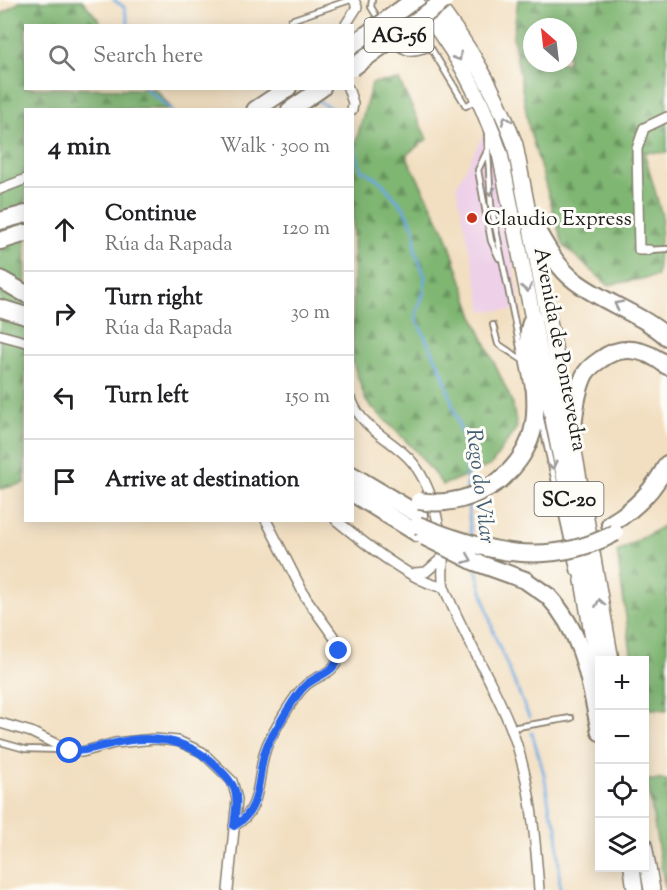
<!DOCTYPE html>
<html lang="en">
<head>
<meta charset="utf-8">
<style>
	:root { --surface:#fff; --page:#f6f6f6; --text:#202124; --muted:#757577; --line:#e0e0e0 }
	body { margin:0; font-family:"Sorts Mill Goudy",serif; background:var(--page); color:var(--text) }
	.controls { position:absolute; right:18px; bottom:18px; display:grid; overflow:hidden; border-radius:0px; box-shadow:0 3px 15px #0003 }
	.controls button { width:54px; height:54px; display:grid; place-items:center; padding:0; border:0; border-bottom:2px solid var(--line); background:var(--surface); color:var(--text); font:30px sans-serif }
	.compass { position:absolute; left:523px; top:18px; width:54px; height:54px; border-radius:50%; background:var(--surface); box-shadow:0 3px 15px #0003; rotate:332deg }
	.stop { position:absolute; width:18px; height:18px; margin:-14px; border:4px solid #2563eb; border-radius:50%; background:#fff }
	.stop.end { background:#2563eb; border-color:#fff; box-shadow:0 2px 6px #0008 }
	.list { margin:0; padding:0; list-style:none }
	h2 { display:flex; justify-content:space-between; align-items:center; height:78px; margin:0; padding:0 24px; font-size:26px }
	h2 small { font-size:20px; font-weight:400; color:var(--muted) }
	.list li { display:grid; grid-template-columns:39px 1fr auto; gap:18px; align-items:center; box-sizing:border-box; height:84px; padding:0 24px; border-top:2px solid var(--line) }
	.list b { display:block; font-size:22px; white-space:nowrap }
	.list p { margin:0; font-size:20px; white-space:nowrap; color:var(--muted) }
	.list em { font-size:20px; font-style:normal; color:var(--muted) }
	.icon { flex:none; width:33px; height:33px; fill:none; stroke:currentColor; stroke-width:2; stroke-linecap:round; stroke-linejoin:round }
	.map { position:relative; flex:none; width:667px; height:890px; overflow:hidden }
	.search { position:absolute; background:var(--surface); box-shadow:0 3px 15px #0003; left:24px; top:24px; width:330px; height:66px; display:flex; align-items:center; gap:15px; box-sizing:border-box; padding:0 21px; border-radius:0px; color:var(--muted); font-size:22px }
	.panel { position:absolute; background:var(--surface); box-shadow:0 3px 15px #0003; left:24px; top:108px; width:330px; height:414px; border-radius:0px }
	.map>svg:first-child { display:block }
</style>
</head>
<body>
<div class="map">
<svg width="667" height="890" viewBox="0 0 667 890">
	<defs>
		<pattern id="forest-firs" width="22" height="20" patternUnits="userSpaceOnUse" patternTransform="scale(1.5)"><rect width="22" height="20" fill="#7fb672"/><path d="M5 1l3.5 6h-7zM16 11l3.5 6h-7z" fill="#67935d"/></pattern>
	</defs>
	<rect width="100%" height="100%" fill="#fdfcf7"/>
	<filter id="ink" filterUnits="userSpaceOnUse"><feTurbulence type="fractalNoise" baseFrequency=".0167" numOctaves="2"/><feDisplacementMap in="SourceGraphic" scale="12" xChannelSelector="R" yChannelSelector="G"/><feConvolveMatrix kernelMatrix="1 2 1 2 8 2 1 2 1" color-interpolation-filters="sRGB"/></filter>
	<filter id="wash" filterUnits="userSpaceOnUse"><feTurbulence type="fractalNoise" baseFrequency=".008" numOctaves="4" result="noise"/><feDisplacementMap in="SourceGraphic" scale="24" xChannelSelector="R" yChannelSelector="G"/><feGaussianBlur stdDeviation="1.35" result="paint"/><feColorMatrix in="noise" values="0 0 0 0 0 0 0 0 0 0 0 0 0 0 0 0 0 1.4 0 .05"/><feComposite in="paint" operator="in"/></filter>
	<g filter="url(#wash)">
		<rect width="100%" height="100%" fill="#f2dfc1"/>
		<path fill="#eed0e8" d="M483,135L496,161L521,310L483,311L456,187Z"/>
		<path fill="url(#forest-firs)" stroke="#4e6947" stroke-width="1.5" fill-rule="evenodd" d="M82,0L103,25L26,26V88L155,89L172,109L26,110L25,483L0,489V15L21,1Z
			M518,0H667V153L644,152L662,216L657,276L608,285L563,245L529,128L513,36ZM532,27H568V63H532Z
			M399,80L427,139L406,155L446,234L475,320L512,402L517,427L491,465L443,485L416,451L366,401L353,363V152L372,83Z
			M667,524V710L645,708L644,660H632L617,552Z
			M647,780H667V890H665Z"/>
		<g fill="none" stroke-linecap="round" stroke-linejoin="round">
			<path stroke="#6ea8de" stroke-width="3" d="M114,0L124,7L129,26
				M145,88L172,110
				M315,99L334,110
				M283,100L297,97
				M352,142L361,169L379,180L403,207L415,230V251L425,276L424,292L415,317L442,371L465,444L467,491
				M468,504L471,539
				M476,569L494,634L529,717
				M532,733L544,774L550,811L557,826L560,890"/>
		</g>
	</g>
	<g filter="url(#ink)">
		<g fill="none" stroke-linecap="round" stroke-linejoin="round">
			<defs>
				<path id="service" d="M372,0L371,7L379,20
					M291,20L350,0
					M394,42C405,57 414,53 431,48L466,106L477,99
					M487,135L491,205L528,387
					M487,151L478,170L491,241L499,258
					M649,250L667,249
					M493,325L498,344L521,359
					M541,419L569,546
					M570,554L574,572
					M511,728L571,718
					M0,742L25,749L63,750"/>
				<path id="minor" d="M345,26L357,7L354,0
					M348,88L353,103L352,110
					M0,189L26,179
					M649,250H639L637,149L644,128L667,117
					M0,335L26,342
					M352,401C363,431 395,440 413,463C432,487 440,525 443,555C444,566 441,575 444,587C463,635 492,679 511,728C531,780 535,835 539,890
					M336,520C359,539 416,585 444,587
					M415,573L426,572L443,557
					M0,723L31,732L70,751L82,752L115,743L155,739L178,741L202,752L232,781L237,799L228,890
					M234,826C267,808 254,768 270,739C278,725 296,690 310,682C322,674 336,672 339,655L336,640L306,598L266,520"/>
				<path id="trunk" d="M414,0C455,45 481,96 500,154L569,499L600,680
					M433,0C470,47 495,89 515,145L572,440L611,660
					M644,845L652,890
					M632,868L635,890"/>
				<path id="motorway" d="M255,110L288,88
					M290,110L322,88
					M529,217C543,240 554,265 575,281C604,303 640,313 667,337
					M0,221L26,214
					M0,241L26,233
					M0,279L26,294
					M0,308L26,316
					M572,440C574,419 575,396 584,376C587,369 594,364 600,360C623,343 646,349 667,366
					M352,475L419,515
					M499,481C542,445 538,409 531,358C529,343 526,332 533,318
					M352,493L417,533
					M610,524C634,510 654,490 667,464
					M548,596C584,634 590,683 600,732"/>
			</defs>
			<use href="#service" stroke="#877e6e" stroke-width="8"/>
			<use href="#minor" stroke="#877e6e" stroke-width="12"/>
			<use href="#trunk" stroke="#877e6e" stroke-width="18"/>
			<use href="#motorway" stroke="#877e6e" stroke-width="20"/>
			<use href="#service" stroke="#fff" stroke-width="4.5"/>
			<use href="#minor" stroke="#fff" stroke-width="9"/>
			<use href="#trunk" stroke="#fff" stroke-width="15"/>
			<use href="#motorway" stroke="#fff" stroke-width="16"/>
			<defs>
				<path id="motorway-bridge" d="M352,45L414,0
					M352,68L445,0
					M419,501C449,506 474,498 499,481
					M418,525C484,552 548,569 615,533
					M425,537L475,562L525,580L548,596"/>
			</defs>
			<use href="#motorway-bridge" stroke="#877e6e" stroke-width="20" stroke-linecap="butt"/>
			<use href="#motorway-bridge" stroke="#fff" stroke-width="16"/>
		</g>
		<defs><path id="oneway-chevron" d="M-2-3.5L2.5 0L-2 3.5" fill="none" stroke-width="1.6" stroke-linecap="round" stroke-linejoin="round" transform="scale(1.5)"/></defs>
		<g stroke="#999">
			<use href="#oneway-chevron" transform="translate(458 57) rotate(58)"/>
			<use href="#oneway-chevron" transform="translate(506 120) rotate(-110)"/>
			<use href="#oneway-chevron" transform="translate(490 191) rotate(86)"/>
			<use href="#oneway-chevron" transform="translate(527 288) rotate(79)"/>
			<use href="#oneway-chevron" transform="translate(618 305) rotate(-153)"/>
			<use href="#oneway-chevron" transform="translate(552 465) rotate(78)"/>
			<use href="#oneway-chevron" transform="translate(468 559) rotate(22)"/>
			<use href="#oneway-chevron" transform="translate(600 603) rotate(-100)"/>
		</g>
	</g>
	<g fill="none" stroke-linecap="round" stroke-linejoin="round" filter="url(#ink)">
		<path stroke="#2563eb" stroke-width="8" d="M70,751C85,752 97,747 111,744C149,734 187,738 215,765C240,789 238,792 234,826C268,807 253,765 272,736C282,720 290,703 302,689C315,673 338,676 339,651"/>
	</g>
	<circle fill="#c8321e" stroke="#fdfcf7" stroke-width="2" cx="472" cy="218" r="6"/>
	<g text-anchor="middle" stroke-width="6" stroke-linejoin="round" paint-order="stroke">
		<g fill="#fdfcf7" stroke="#605f5e" stroke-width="1.5">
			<rect x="364.5" y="18" width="69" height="34" rx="4.5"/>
			<rect x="534.5" y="482" width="69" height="34" rx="4.5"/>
		</g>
		<g font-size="20" font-weight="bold" fill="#1c1c1c">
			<text x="399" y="42">AG-56</text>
			<text x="569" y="506">SC-20</text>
		</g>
		<g font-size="21" fill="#1c1c1c" stroke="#fdfcf7" text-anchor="start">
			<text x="484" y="225">Claudio Express</text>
		</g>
		<g font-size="21" fill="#1c1c1c" stroke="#fdfcf7">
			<text transform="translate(561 349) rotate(79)" y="7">Avenida de Pontevedra</text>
		</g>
		<g font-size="22" font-style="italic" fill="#415b73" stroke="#fdfcf7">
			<text transform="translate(482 486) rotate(83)" y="8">Rego do Vilar</text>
		</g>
	</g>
</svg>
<div class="controls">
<button>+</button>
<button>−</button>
<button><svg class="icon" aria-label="locate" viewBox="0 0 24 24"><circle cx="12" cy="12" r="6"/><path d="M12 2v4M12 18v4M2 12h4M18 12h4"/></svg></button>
<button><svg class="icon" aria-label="layers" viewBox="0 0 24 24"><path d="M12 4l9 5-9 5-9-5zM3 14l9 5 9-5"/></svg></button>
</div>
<svg class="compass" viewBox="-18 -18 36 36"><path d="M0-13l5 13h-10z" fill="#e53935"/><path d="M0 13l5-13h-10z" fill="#757577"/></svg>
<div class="stop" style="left:70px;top:751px"></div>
<div class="stop end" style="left:339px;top:651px"></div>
<div class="search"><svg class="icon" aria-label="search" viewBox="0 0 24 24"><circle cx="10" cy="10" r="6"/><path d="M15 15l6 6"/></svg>Search here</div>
<section class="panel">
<h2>4 min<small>Walk · 300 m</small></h2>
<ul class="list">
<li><svg class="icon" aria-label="ahead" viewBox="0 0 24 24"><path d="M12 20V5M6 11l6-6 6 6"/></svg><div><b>Continue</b><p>Rúa da Rapada</p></div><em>120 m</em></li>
<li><svg class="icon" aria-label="right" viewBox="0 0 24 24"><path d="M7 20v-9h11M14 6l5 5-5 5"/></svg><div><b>Turn right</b><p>Rúa da Rapada</p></div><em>30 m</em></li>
<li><svg class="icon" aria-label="left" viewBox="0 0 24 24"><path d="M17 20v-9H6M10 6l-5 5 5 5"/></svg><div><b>Turn left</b></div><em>150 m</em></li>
<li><svg class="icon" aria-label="arrive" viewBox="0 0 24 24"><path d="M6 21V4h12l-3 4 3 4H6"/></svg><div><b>Arrive at destination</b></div></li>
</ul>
</section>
</div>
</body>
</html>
